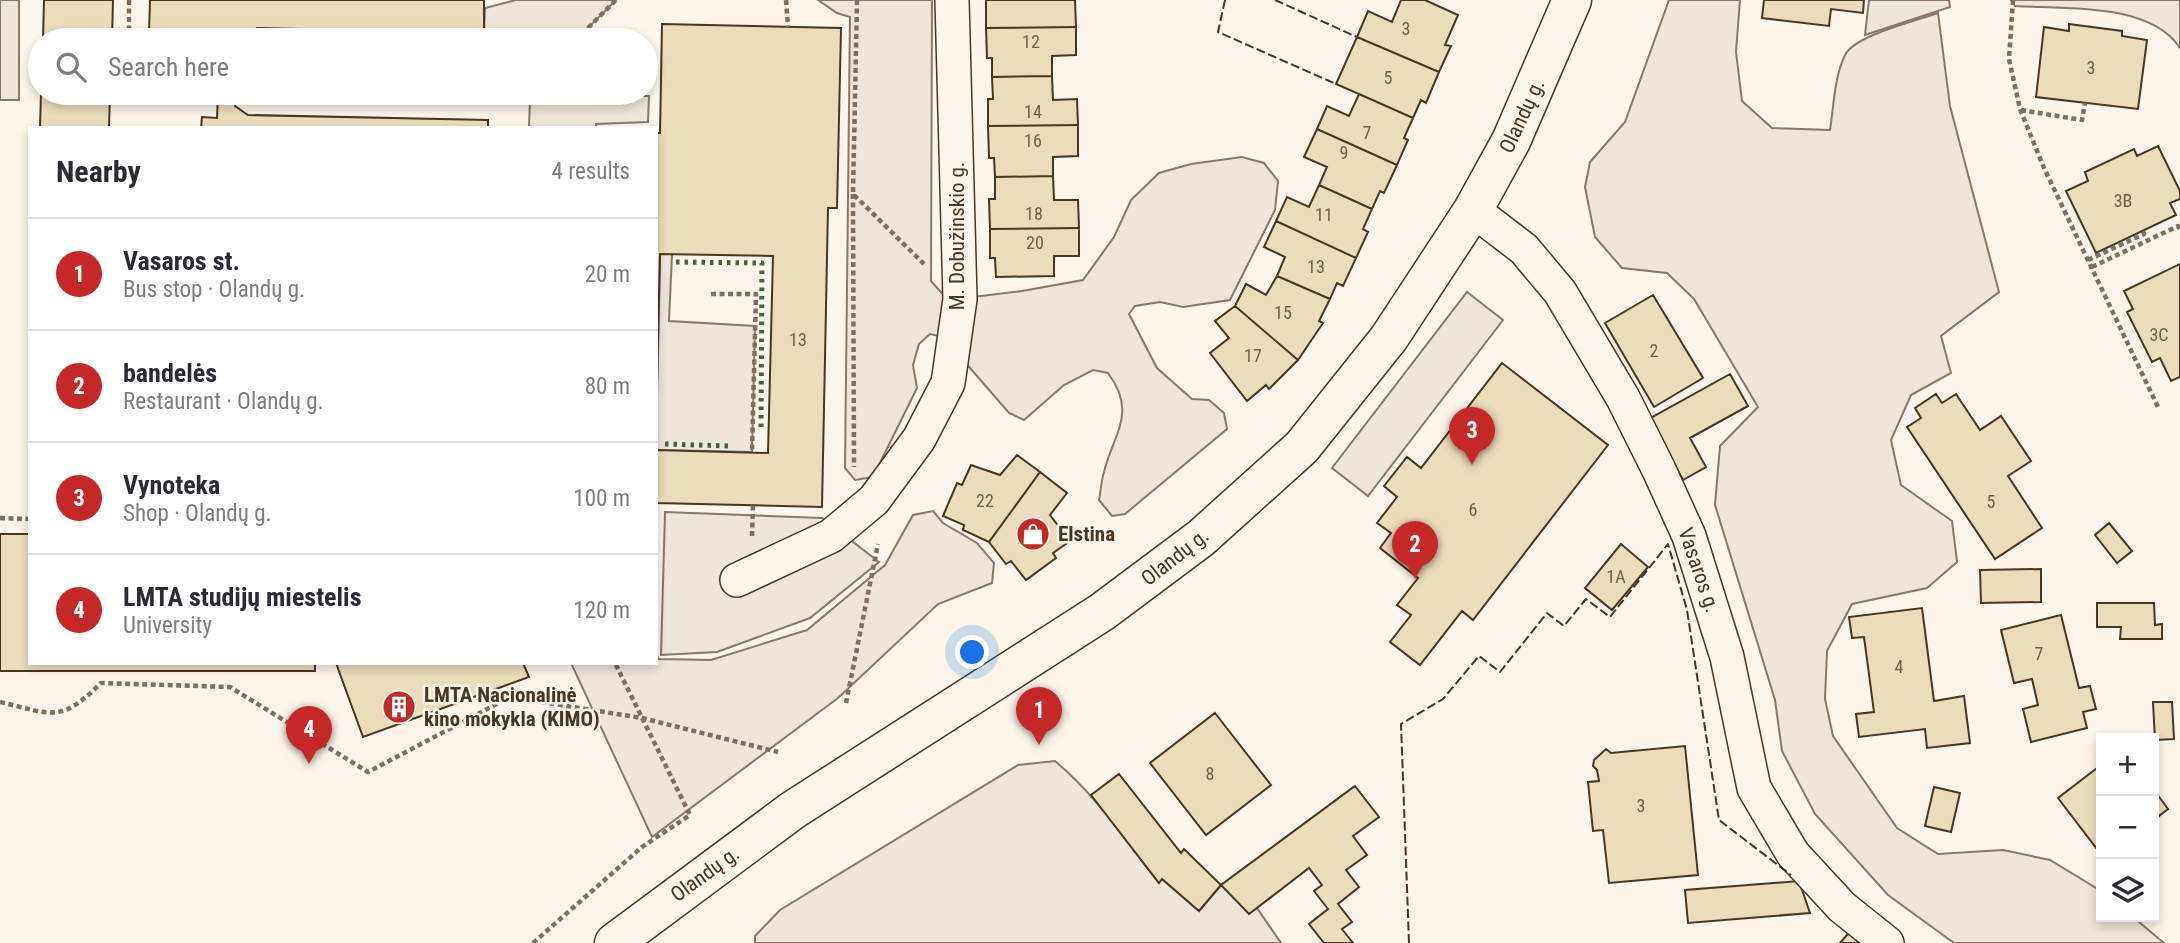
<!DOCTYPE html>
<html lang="en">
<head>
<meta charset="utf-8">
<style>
	:root { --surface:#fff; --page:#f7f7f7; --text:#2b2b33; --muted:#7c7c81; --line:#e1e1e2; --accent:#c62828 }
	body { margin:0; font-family:"Roboto Condensed",sans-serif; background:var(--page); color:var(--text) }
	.controls { position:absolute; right:21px; bottom:21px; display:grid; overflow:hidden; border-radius:0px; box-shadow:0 4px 10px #0003 }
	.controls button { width:63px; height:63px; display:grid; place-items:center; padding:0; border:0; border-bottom:2px solid var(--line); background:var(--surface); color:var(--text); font:35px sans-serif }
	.you { position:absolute; left:973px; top:653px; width:24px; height:24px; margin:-18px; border:5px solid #fff; border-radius:50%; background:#1a73e8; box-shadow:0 0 0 10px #1a73e833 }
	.badge { display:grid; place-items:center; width:46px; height:46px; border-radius:50%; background:var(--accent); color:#fff; font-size:23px; font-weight:700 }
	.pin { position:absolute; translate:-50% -58px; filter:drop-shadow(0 2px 4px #0008) }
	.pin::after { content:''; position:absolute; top:37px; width:24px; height:21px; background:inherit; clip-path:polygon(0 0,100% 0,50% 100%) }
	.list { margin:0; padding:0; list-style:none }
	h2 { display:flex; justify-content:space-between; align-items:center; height:91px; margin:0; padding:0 28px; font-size:30px }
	h2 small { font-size:23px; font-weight:400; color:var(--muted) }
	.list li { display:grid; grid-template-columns:46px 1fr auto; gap:21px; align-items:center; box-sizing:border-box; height:112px; padding:0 28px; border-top:2px solid var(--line) }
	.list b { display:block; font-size:26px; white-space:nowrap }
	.list p { margin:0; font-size:23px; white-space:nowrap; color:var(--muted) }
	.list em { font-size:23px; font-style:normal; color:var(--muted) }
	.icon { flex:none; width:38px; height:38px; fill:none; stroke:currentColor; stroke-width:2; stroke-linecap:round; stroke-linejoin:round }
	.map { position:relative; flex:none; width:2180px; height:943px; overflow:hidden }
	.search { position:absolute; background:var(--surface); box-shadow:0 4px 10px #0003; left:28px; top:28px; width:630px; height:77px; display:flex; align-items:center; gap:18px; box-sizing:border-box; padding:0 24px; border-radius:38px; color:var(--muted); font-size:26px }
	.panel { position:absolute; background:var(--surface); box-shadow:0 4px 10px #0003; left:28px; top:126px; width:630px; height:539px; border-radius:0px }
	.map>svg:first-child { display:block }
</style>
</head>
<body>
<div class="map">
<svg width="2180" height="943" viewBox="0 0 2180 943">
	<rect width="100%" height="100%" fill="#fbf6e9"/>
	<path fill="#ede6d9" stroke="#887966" stroke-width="2" d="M516,0H616L576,40H479L480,33H484L485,8Z
		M818,0H932L931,281L948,300L1022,291L1083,280L1114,237L1131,200L1159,173L1191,164L1242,157L1264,163L1278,181L1275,210L1230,300L1183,307L1160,302L1135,306L1129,314L1157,368L1192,399L1209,400L1224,413L1227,429L1125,514L1112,516L1099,500C1101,491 1101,481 1104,472C1113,434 1138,413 1108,373L1093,370L1064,385L1024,420L1009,413L943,337L930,334L919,344L913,365L917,388L873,477L855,480L845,468L850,17L837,13Z
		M1669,0H1740L1736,52L1742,101L1772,128L1830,130C1834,105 1834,78 1845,55C1855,35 1916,21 1938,13L1950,106L1999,292L1941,336L1951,373L1911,395L1891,440L1901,485L1952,521L1957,562L1927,588L1852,604L1827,651L1825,699L1833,736L1897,828L1938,854L2003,850L2050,860L2101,891V917H2133L2164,943H1954L1888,895L1815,814L1782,751L1775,700L1715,505L1720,446L1758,407L1694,299L1667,273L1622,268L1595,237L1585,187L1590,162L1625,122Z
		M2011,0H2180V48C2150,2 2063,9 2015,6Z
		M660,254H672L669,321L755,326L752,452L656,450Z
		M933,511L943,523L977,543L994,563L992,583L938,604L838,698L652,837L571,663H656V654L659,659L711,660L807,630L885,565L913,515Z
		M1055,761C1096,795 1126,841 1158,882L1162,879L1199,911L1221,885L1249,913L1257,908L1281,943H755V936L780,910L1018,765Z"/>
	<path fill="#ede7d9" stroke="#887966" stroke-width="2" d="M0,0H19V100H0Z
		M1869,0H1949L1950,7L1865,35Z
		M530,96H649L648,122L596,124V128H529Z
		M1467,292L1503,320L1368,496L1332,468Z
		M665,512L822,518L879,562L810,618L717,652L661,655Z"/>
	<path fill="#ecdcbc" stroke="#4a3520" stroke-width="2" d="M44,0H113L112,40H43Z
		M150,0H484V33L257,28L256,40H219V35L149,33Z
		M986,0H1075L1076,27L986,28Z
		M1401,0H1425L1458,15L1445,45L1451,46L1439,72L1357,37L1368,11L1392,22Z
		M1764,0H1864L1863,13L1831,9L1829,26L1762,18Z
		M662,24L841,28L837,208H828L822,507L656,503V450L768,453L773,256L660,254L656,424V133H660Z
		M2069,24L2122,31V36L2147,40L2138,109L2036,97L2044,27L2069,31Z
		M1076,27V55L1052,56V76L992,77V58H987L986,28Z
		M1357,37L1439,72L1426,103L1421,100L1413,118L1336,84Z
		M1052,76L1053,100L1077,99L1078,125L988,126V99H993L992,77Z
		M41,93H110L109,128H40Z
		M218,93H235V106L248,115L488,120V128H201L202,117L217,118Z
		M1359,94L1413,118L1404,138L1408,140L1397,165L1317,129L1327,106L1349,116Z
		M1078,125V156L1053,157V176L995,177L994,158H989L988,126Z
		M1317,129L1397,165L1384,193L1380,191L1372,209L1319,185L1327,167L1304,157Z
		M2158,146L2180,191V199L2170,203L2176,215L2096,253L2066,191L2088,181L2085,172L2134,149L2137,156Z
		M1053,176L1054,200H1078L1079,228L990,229L989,199H995V177Z
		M1319,185L1372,209L1363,229L1368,232L1356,258L1276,221L1287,197L1309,207Z
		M1276,221L1356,258L1343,286L1337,283L1330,299L1277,276L1285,257L1264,247Z
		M1079,228V256H1054V276L996,277L995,258H990V229Z
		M2180,264V377L2171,381L2160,358L2152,362L2127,312L2133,309L2124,291Z
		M1277,276L1330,299L1319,321L1323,323L1298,360L1235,306L1246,284L1266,295Z
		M1653,295L1703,378L1654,407L1605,323Z
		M1235,306L1298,360L1269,389L1266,385L1247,401L1210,353L1229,338L1215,321Z
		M1502,363L1608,445L1473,620L1462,611L1420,665L1390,642L1411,615L1397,605L1418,578L1380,548L1391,533L1377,523L1397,497L1384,486L1407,457L1421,468Z
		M1730,374L1748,406L1690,438L1706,467L1683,480L1649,419Z
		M1936,394L1942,403L1956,394L1980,430L2001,416L2031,461L2008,476L2042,528L1995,559L1907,427L1921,418L1915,408Z
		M1017,455L1040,472L989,542L963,530L964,525L943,516L957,483L962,485L971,465L1000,475Z
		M1040,472L1067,493L1050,515L1070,541L1053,553L1056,558L1026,580L1011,561L1006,564L989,542Z
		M2109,523L2132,551L2117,563L2095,535Z
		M0,534H30V663H315V671H0Z
		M1621,544L1648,567L1612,610L1585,588Z
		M2041,569V602L1981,603L1980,570Z
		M2097,603H2154L2155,625L2162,624V639H2120L2121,627H2097Z
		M1922,608L1934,701L1964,696L1970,743L1927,748L1925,729L1859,737L1856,714L1874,712L1864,637L1852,638L1849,617Z
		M2061,615L2079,688L2090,686L2096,709L2083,712L2087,728L2031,742L2023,709L2038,705L2032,679L2014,683L2001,630Z
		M336,663H523L529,677L363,737Z
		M2153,702H2172L2174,739L2155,740Z
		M1215,713L1271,785L1206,835L1150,763Z
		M1685,746L1698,875L1609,883L1603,830L1593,831L1588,782L1599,781L1597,770L1593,766L1594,760L1606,749L1611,753Z
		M2101,765V846L2097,849L2058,798Z
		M1119,774L1181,853L1184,849L1221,885L1199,911L1162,879L1159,883L1091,795Z
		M1355,786L1379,817L1353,836L1367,855L1346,870L1359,887L1338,904L1352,922L1342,929L1353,943H1324L1309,924L1328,909L1314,891L1322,885L1309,868L1249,914L1221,885Z
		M1934,787L1960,793L1951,832L1925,826Z
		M2154,790L2168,809L2154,820Z
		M1799,881L1810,913L1688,923L1685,890Z
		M1854,927L1873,943H1840Z"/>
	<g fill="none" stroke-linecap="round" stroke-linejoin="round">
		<defs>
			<path id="street" d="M1473,210L1524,249L1560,292L1623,398L1659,470L1689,536L1727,657L1754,788L1793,854L1842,907L1887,943
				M737,580L831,536L874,500L919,439L948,383L960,299L952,0"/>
			<path id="primary" d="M614,943L793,810L1102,612L1201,538L1302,447L1389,338L1473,210L1511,141L1572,0"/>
		</defs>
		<use href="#street" stroke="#4a3520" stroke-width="36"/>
		<use href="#primary" stroke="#4a3520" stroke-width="41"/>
		<path stroke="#7f6f5c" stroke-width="4.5" stroke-dasharray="5 3.5" stroke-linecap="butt" d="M129,0V40
			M786,0L788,27
			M857,0L853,194L924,264
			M2013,0L2009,59L2020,109L2044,168L2158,407
			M576,40L616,0
			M539,93V96
			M2021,110L2082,120L2085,103
			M853,194L854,467
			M2088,260L2144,234L2143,231
			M2092,267L2178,226L2180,230
			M711,294H756L752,452
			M0,518L30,519
			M752,536L753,505
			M0,702C52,714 60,724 101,683L230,687L368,772L510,697L642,718L778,752
			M846,703L878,544
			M533,943L642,847L690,815L615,663"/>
		<use href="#street" stroke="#fbf6e9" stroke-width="33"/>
		<use href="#primary" stroke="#fbf6e9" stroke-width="38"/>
		<path stroke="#436837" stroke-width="5" stroke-dasharray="3.5 5" stroke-linecap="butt" d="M676,262L762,263L761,432
			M665,444L730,446"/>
		<path stroke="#4a3520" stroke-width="2" stroke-dasharray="9 3.5" stroke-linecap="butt" d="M1225,0L1218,32L1336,84
			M1275,0L1357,37
			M1409,943L1401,724L1443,699L1479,656L1500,672L1547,613L1564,626L1586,599L1610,617L1668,544L1687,610L1719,820L1791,875"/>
	</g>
	<defs>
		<symbol id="shop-disc" viewBox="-11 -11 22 22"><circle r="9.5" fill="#c62828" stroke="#fbf6e9"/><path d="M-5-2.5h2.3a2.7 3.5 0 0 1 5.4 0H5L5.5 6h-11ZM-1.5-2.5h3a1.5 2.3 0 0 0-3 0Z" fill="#fff"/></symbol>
		<symbol id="building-disc" viewBox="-11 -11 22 22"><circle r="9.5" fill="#c62828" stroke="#fbf6e9"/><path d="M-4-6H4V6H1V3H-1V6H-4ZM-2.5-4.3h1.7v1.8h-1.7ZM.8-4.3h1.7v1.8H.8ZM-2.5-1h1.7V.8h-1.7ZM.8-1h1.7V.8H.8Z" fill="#fff"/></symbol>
	</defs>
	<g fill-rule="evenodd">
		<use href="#shop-disc" x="1014" y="515" width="38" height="38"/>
		<use href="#building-disc" x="380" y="688" width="38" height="38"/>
	</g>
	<g text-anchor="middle" stroke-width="5" stroke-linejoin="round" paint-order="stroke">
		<g font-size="18" fill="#725f47">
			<text x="1406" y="35">3</text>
			<text x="1031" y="48">12</text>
			<text x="2091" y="74">3</text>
			<text x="1388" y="84">5</text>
			<text x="1033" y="118">14</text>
			<text x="1367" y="139">7</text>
			<text x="1033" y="147">16</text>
			<text x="1344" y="159">9</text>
			<text x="2123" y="207">3B</text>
			<text x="1034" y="220">18</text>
			<text x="1324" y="221">11</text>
			<text x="1035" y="249">20</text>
			<text x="1316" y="273">13</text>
			<text x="1283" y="319">15</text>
			<text x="2159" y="341">3C</text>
			<text x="798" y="346">13</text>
			<text x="1654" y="357">2</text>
			<text x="1253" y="362">17</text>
			<text x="985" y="507">22</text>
			<text x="1991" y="508">5</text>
			<text x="1473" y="516">6</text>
			<text x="1616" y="583">1A</text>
			<text x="2039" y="660">7</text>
			<text x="1899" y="673">4</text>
			<text x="1210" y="780">8</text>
			<text x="1641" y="812">3</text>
		</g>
		<g font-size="21" fill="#4a3520" stroke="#fbf6e9">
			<text transform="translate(1522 116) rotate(-65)" y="7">Olandų g.</text>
			<text transform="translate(957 236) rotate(-90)" y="7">M. Dobužinskio g.</text>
			<text transform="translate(1175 557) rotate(-38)" y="7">Olandų g.</text>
			<text transform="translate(1699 570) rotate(71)" y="7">Vasaros g.</text>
			<text transform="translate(705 874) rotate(-36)" y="7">Olandų g.</text>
		</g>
		<g font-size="21" font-weight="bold" fill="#4a3520" stroke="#fbf6e9" text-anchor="start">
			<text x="1058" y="541">Elstina</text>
			<text x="424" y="702">LMTA Nacionalinė<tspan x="424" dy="24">kino mokykla (KIMO)</tspan></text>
		</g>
	</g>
</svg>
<div class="controls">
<button>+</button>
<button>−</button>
<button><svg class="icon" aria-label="layers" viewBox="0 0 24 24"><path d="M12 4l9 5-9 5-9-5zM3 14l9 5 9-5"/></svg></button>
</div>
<div class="you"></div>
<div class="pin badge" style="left:1039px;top:745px">1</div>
<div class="pin badge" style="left:1415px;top:579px">2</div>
<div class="pin badge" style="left:1472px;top:465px">3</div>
<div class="pin badge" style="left:309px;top:764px">4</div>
<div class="search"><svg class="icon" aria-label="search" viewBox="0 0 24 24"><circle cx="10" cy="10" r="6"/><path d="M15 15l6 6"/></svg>Search here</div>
<section class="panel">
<h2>Nearby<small>4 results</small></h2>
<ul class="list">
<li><span class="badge">1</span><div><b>Vasaros st.</b><p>Bus stop · Olandų g.</p></div><em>20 m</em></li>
<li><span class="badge">2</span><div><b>bandelės</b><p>Restaurant · Olandų g.</p></div><em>80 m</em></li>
<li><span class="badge">3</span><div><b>Vynoteka</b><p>Shop · Olandų g.</p></div><em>100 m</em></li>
<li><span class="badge">4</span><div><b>LMTA studijų miestelis</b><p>University</p></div><em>120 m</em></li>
</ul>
</section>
</div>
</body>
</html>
